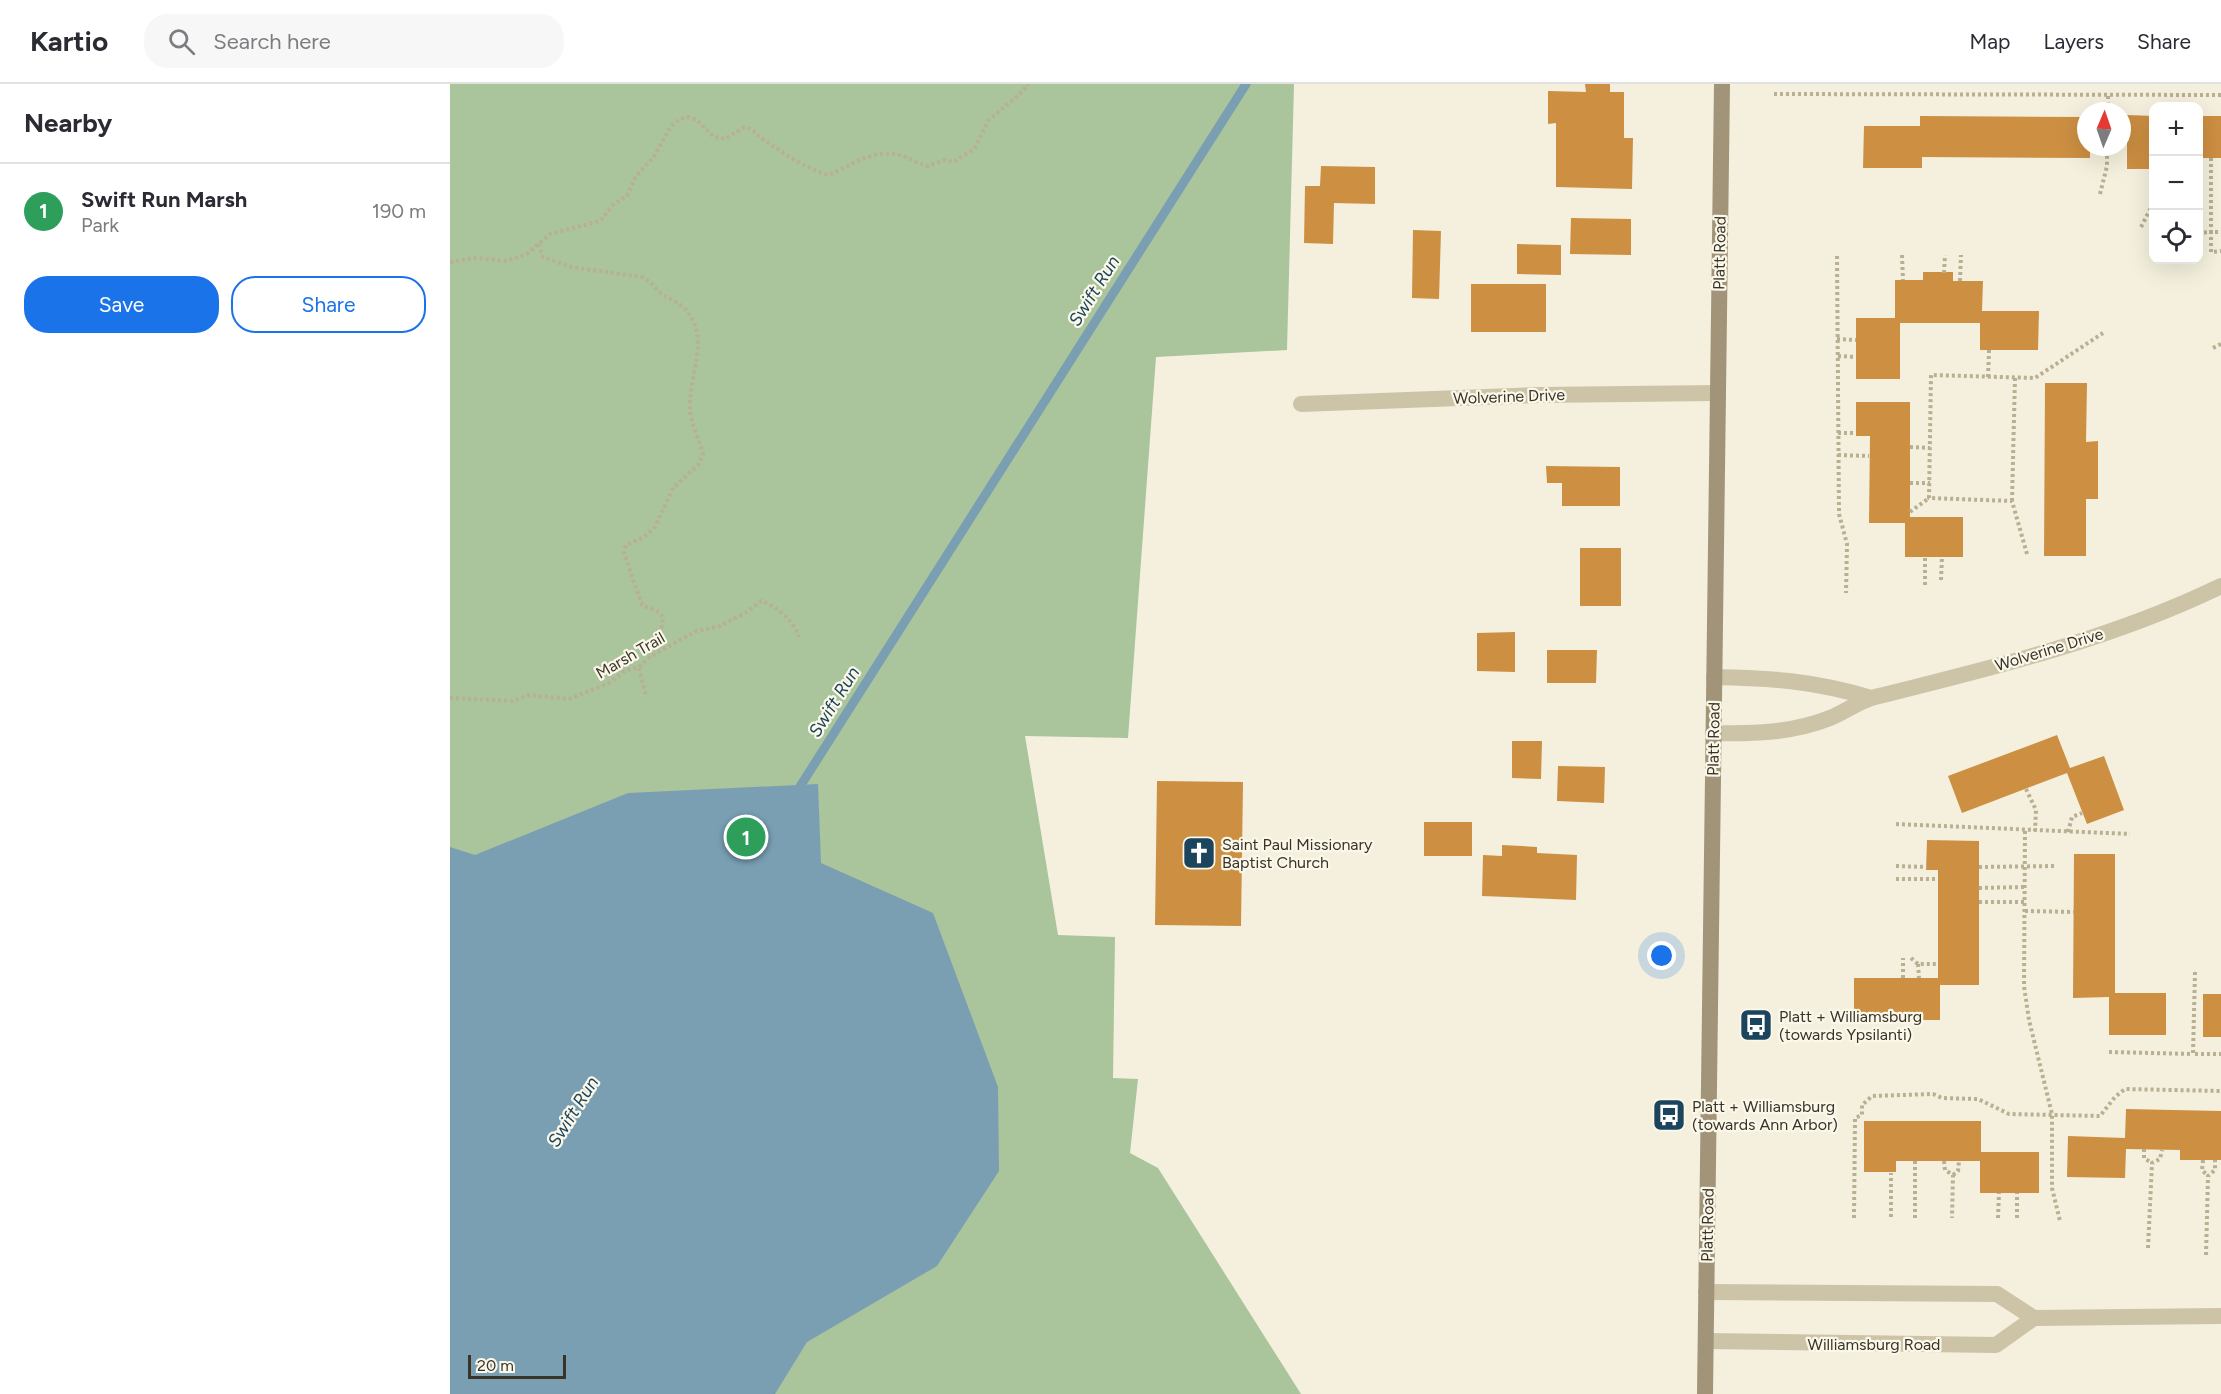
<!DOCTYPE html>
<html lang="en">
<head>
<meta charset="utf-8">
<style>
	:root { --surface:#fff; --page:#f7f7f7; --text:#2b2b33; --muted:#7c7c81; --line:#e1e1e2; --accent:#1a73e8 }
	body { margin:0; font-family:Figtree,sans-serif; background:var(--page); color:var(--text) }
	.controls { position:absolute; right:18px; top:18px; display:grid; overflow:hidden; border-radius:12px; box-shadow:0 6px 24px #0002 }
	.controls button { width:54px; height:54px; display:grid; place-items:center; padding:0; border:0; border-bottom:2px solid var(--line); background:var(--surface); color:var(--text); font:30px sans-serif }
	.compass { position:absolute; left:1627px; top:18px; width:54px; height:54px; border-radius:50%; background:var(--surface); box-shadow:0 6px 24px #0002; rotate:2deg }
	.scale { position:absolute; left:18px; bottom:15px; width:98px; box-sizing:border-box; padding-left:6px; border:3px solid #393328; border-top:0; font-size:16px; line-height:21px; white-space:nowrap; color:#393328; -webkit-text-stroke:4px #fbf8ea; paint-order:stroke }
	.you { position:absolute; left:1212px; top:872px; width:21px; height:21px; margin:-15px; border:4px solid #fff; border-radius:50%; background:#1a73e8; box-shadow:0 0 0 9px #1a73e833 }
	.badge { display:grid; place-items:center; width:39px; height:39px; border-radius:50%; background:var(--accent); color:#fff; font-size:20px; font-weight:700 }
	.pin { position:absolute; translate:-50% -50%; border:3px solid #fff; box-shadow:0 2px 6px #0006 }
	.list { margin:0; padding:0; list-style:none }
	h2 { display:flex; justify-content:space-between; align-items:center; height:78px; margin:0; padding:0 24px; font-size:26px }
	h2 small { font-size:20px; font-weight:400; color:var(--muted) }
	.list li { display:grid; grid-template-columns:39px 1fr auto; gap:18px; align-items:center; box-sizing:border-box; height:96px; padding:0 24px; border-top:2px solid var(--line) }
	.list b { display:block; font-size:22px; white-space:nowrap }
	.list p { margin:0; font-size:20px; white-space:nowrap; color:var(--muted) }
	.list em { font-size:20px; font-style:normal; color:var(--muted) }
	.actions { display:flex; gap:12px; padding:18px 24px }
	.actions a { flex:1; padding:14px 0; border:2px solid var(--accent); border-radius:24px; text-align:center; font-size:21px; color:var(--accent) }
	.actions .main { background:var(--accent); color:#fff }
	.icon { flex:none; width:33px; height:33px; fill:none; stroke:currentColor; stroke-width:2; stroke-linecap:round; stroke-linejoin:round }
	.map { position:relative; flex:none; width:1771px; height:1310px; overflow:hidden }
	header { display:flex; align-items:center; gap:36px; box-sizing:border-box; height:84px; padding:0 30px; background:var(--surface); border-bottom:2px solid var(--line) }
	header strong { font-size:28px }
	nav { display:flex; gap:33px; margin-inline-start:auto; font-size:21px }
	.search { width:420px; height:54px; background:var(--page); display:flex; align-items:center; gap:15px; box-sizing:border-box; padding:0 21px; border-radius:24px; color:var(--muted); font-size:22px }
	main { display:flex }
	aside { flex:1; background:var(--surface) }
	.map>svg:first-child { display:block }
</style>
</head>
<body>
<header>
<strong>Kartio</strong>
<div class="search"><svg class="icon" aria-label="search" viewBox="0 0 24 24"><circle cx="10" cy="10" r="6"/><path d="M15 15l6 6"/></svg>Search here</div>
<nav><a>Map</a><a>Layers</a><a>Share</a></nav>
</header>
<main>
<aside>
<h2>Nearby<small></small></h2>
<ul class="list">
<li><span class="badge" style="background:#2e9e5b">1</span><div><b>Swift Run Marsh</b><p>Park</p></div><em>190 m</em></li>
</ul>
<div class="actions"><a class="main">Save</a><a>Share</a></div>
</aside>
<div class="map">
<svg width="1771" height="1310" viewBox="0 0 1771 1310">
	<rect width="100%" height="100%" fill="#f4f0dd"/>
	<path fill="#aac49c" d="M0,0H844L837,266L706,273L678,654L575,652L608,851L665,853L663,994L688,995L680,1069L708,1084L851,1310H0Z"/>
	<path fill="#7a9fb3" d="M368,700L371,779L483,829L548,1003L549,1087L487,1182L357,1258L325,1310H0V763L25,771L178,709Z"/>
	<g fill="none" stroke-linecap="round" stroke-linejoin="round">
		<path stroke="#7a9fb3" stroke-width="9" d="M344,712L796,0"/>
	</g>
	<path fill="#cd8f42" d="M1135,0H1160V8H1174V54H1183L1182,105L1106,103V39L1098,40V7L1136,8Z
		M1677,31L1704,32V85H1677Z
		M1470,32L1636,33V63H1640V74L1472,73V84H1413L1414,42H1470Z
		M1748,32H1771V74H1748Z
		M871,82L925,83V120L884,119L883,160L854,159L855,102H870Z
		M1121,134L1181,135V171L1120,170Z
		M963,146L991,147L989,215L962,214Z
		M1067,160L1111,161V191L1067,190Z
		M1473,188H1503V197H1533L1532,227H1589L1588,266H1530V239H1450V295H1406V234H1445V196H1473Z
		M1021,200H1096V248H1021Z
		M1595,299H1637L1636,358L1648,357V415H1636V472H1594Z
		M1406,318H1460V433H1513V473H1455V439H1419L1420,352H1406Z
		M1096,382L1170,383V422H1112V399H1097Z
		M1130,464H1171V522H1130Z
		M1065,548V588L1027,587V549Z
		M1097,566H1147L1146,599H1097Z
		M1607,651L1620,684L1654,672L1674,726L1637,740L1617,689L1512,729L1498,692Z
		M1062,657H1092L1091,695L1062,694Z
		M1108,682L1155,683L1154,719L1107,717Z
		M707,697L793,698L791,842L705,841Z
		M974,738H1022V772H974Z
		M1477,756L1529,757V901H1490V936H1404V894H1488V786H1476Z
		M1052,761L1087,763V769L1127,771L1126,816L1032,812L1033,771L1052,772Z
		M1624,770H1665V909H1716V951H1659V913L1623,914Z
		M1753,910H1771V953H1753Z
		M1676,1025L1771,1027V1076H1730V1066L1676,1065L1675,1094L1617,1093L1618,1052L1675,1054Z
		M1414,1037H1531V1068H1589V1109H1530V1077H1446V1088H1414Z"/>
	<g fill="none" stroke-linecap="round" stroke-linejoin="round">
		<path stroke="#b9af92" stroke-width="4" stroke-dasharray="3 3" stroke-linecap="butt" d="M1324,10L1771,11
			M1658,27V11
			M1761,74V148H1771
			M1702,85L1704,92
			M1650,110L1657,82V63
			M1691,143L1704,118
			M1748,149L1761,148V168L1771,167
			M88,160L93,173L121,183L191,193C201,197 204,204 212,210C219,215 228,218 235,225C262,255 238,291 240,326C241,339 249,356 253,369L249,380L223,404L205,443L194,453L176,461L174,469L192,521L209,528L213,533L212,542L198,565L200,573
			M1452,171L1453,196
			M1387,172L1389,430L1397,460L1396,509
			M0,178L24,174L57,177L77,170L100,150L150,137L163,121L177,112L186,92L203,74L221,42L230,35L239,33L247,36L264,53L275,55L294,43C305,45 305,50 314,56C334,69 354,84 378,91C399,83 421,66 445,70C456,72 467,79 477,82L495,76L503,78L524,65L539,36L572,8L578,0
			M1494,189L1495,171
			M1510,197L1511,171
			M1387,255L1406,256
			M1763,264L1771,260
			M1388,272L1406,273
			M1538,293L1539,266
			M1388,349H1406
			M1460,363L1480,364
			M1388,371L1419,372
			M1460,399H1480
			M1562,417L1565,293
			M1460,428L1479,414
			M1577,470L1562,417L1479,414L1481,291L1585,294L1653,249
			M1491,496L1492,473
			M1475,501V473
			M189,584L196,612
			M0,614L62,617L80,611L119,615L159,599L175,587L189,583L200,573L246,547L268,543L297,528L311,517C326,522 344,537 349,553
			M1576,705L1586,726L1585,747
			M1446,740L1680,750
			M1575,747L1574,902L1579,936L1602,1030V1104L1610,1137
			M1618,748L1622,733L1632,729
			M1446,782L1477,783
			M1529,783L1607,782
			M1446,795H1488
			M1529,804L1575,803
			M1529,818H1575
			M1575,827L1624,828
			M1461,874L1468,880H1488
			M1468,880L1469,894
			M1745,888L1743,970H1771
			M1453,894V874
			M1659,968L1743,970
			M1694,1065V1074L1702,1079
			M1753,1076L1752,1086L1758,1092
			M1494,1077L1495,1086L1503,1091L1502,1134
			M1503,1091L1508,1087L1509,1077
			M1441,1133V1089
			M1404,1134L1405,1034L1412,1031V1021L1422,1012L1483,1010L1492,1014L1528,1015L1559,1030L1650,1032L1665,1013L1675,1005L1771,1007
			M1465,1134V1077
			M1548,1134L1549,1109
			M1567,1134V1109
			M1698,1164L1702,1079L1710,1075L1712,1066
			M1756,1171L1758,1092L1765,1086V1076"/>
		<path stroke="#cdc4a8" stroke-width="16" d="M851,320L1089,311L1268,309
			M1264,593C1322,594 1365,597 1421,614
			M1263,649C1303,650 1342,649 1380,634C1395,628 1409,617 1425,613C1542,584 1662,555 1771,502
			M1256,1208L1547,1210L1584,1234L1771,1232
			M1256,1257L1546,1261L1584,1234"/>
		<path stroke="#a19479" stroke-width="16" d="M1255,1310L1272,0"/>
	</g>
	<defs>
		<symbol id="church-square" viewBox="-11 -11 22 22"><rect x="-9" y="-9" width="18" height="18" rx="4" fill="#1b445d" stroke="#fbf8ea"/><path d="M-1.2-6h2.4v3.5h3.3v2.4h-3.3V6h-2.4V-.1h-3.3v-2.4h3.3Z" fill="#fff"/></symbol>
		<symbol id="bus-square" viewBox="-11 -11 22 22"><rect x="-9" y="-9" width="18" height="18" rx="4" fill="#1b445d" stroke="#fbf8ea"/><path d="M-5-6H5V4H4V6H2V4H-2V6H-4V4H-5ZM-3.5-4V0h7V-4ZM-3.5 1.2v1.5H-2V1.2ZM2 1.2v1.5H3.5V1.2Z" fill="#fff"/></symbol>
	</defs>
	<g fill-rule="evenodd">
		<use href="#church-square" x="730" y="750" width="38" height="38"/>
		<use href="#bus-square" x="1287" y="922" width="38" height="38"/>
		<use href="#bus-square" x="1200" y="1012" width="38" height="38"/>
	</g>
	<g text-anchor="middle" stroke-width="4.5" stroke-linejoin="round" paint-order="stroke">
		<g font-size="16" fill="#393328" stroke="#fbf8ea">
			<text transform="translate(1269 169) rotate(-89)" y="6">Platt Road</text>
			<text transform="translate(1059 312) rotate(-2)" y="6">Wolverine Drive</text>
			<text transform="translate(1599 565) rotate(-17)" y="6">Wolverine Drive</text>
			<text transform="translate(180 571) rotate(-30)" y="6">Marsh Trail</text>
			<text transform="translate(1263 655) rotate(-89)" y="6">Platt Road</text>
			<text transform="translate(1257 1141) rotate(-89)" y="6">Platt Road</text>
			<text x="1424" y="1266">Williamsburg Road</text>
		</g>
		<g font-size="16" fill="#393328" stroke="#fbf8ea" text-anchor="start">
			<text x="772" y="766">Saint Paul Missionary<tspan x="772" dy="18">Baptist Church</tspan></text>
			<text x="1329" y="938">Platt + Williamsburg<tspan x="1329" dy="18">(towards Ypsilanti)</tspan></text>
			<text x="1242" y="1028">Platt + Williamsburg<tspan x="1242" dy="18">(towards Ann Arbor)</tspan></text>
		</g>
		<g font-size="18" font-style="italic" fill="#1b445d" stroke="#fbf8ea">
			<text transform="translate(644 207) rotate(-58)" y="6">Swift Run</text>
			<text transform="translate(384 618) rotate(-58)" y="6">Swift Run</text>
			<text transform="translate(123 1028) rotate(-58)" y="6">Swift Run</text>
		</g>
	</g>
</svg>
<div class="controls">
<button>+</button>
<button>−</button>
<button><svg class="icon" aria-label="locate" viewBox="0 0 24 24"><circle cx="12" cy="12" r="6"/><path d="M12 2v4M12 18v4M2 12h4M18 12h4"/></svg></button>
</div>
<svg class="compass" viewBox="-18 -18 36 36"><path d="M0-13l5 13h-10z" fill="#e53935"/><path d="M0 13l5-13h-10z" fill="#7c7c81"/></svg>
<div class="scale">20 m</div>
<div class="you"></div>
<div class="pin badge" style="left:296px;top:753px;background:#2e9e5b">1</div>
</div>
</main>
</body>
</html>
